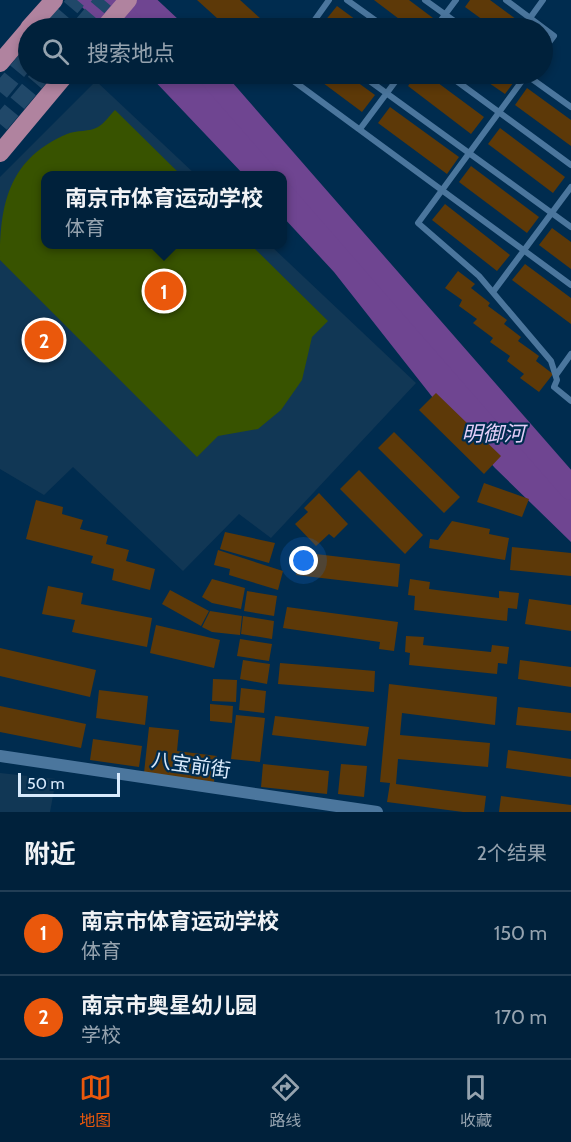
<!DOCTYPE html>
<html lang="zh">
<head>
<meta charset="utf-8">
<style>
	:root { --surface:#00213b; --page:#0e2e46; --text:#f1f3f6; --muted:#95a3af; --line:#223e55; --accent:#ea580c }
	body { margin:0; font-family:Cabin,"Noto Sans SC",sans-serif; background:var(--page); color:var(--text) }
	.scale { position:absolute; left:18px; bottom:15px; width:102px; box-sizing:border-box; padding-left:6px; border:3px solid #d8eafc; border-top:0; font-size:16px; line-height:21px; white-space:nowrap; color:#d8eafc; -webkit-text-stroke:4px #002c4f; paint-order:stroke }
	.you { position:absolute; left:304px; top:561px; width:21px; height:21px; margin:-15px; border:4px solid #fff; border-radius:50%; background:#1a73e8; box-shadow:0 0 0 9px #1a73e833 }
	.badge { display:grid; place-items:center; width:39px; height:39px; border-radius:50%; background:var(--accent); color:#fff; font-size:20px; font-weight:700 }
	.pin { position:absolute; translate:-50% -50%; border:3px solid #fff; box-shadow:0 2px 6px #0006 }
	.popup { position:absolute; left:41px; top:171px; width:246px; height:78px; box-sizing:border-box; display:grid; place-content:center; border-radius:12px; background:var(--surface); filter:drop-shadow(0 2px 4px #0005); font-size:20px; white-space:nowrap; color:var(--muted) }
	.popup b { font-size:22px; color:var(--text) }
	.popup::after { content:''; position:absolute; left:50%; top:100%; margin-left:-12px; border:12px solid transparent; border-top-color:var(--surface) }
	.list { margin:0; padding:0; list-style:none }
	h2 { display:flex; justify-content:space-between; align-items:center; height:78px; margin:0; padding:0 24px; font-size:26px }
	h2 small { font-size:20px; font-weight:400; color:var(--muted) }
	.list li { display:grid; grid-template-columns:39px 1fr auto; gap:18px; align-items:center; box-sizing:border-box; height:84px; padding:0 24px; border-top:2px solid var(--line) }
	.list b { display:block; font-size:22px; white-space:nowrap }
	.list p { margin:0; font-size:20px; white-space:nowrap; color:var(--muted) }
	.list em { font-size:20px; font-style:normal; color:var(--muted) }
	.icon { flex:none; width:33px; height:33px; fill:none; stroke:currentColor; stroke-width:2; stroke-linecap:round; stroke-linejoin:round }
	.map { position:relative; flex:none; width:571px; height:812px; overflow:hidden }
	.search { position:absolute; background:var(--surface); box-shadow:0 3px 9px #0003; left:18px; right:18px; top:18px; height:66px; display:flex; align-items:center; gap:15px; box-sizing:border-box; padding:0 21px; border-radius:33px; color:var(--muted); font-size:22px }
	.sheet { height:246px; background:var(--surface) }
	nav { display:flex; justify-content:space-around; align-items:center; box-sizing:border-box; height:84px; border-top:2px solid var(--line); background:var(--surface); font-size:16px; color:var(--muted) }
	nav a { display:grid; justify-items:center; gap:3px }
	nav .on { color:var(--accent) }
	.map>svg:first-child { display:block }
</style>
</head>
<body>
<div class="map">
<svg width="571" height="812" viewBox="0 0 571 812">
	<rect width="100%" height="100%" fill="#002c4f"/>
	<path fill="#113755" d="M96,81L196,175L45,176V244L270,245L416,383L271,538L239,514L183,571L73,467L44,495L0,469V177Z
		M0,773L56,779L50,812H0Z"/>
	<path fill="#385300" d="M115,110L181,175L45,176V244L251,245L328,321L312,337L302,380L281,410L258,429L218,436L197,457L0,260C0,203 9,159 67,134C76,130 90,132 98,127C104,124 110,115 115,110Z"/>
	<path fill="#6f4591" d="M75,0H133L160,28H103Z
		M148,74H201C326,211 446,351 571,488V542L495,468L437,403L334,272L283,217L282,176L244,175Z"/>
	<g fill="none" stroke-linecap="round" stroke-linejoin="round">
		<path stroke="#6f4591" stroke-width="24" d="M140,0L170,28
			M209,74L571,488"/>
	</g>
	<path fill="#5d3908" d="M197,0H240L271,28H228Z
		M374,0H409L433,18L425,28H411Z
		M470,0H490L528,28H494L465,7Z
		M337,6L367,28H332L324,22Z
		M311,74H346L375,95L362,112Z
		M417,74H426L484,117L471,134L408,86Z
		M476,74H509L516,79L505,94Z
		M527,88L571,120V146L515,105Z
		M390,107L459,157L447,174L378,123Z
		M500,128L565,177L553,193L488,144Z
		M471,166L539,217L527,233L459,182Z
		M445,204L510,255L497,271L432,220Z
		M552,228L571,242V269L539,245Z
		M525,264L571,298V324L512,280Z
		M458,271L475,284L471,288L490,303L488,306L507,320L504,324L521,337L518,341L539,356L536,361L553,374L539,392L520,378L524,374L507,361L510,356L490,342L493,338L473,323L477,319L459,306L462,300L445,288Z
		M436,393L501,456L484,474L419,410Z
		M394,432L460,497L444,513L378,448Z
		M359,470L423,535L405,554L340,489Z
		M484,483L529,499L522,517L477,502Z
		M319,493L348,524L334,538L329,534L316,546L295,524L308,512L304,508Z
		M36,500L63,507L62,514L83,520L80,529L108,536L106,544L129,550L126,561L155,569L150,590L112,580L114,569L91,563L93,556L26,539Z
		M452,521L490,529L489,534L509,538L505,560L429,548L430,539L438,540Z
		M225,532L275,543L269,563L220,549Z
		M512,547L571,553V576L510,570Z
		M218,550L283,571L278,590L229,575L230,569L214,565Z
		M299,552L400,564L398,587L296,575Z
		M212,579L245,588L241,609L212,603L202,597Z
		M410,579L430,582L429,589L499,598V591L519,593L517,609L508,608L507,621L414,610L415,596L408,595Z
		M48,586L83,593L81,604L152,618L147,647L72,632L75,620L42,614Z
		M170,590L209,611L201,626L162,604Z
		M247,591L277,596L274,616L244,611Z
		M529,599L571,605V631L525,624Z
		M287,607L398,622L394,651L379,649L380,642L283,628Z
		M210,611L242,616L240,635L212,632L202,627Z
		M243,616L274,621L272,639L241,634Z
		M156,625L220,640L214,668L150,653Z
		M406,636L424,637L423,645L491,652L492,645L509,647L507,664L498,663L497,674L409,665L410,653L405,652Z
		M240,639L272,644L269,661L237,656Z
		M0,648L96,670L90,697L0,676Z
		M243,660L270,664L267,684L240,679Z
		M520,660L571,667V687L518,679Z
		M280,663L375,671L374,692L278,684Z
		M213,679L237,680L236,702L212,701Z
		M389,684L497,697L495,725L402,713L400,735L490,743L488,767L398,759L396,784L486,796L484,812H463L387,802L390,783L380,782Z
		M241,688L266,691L264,713L239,710Z
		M99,690L148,696L145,725L96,718Z
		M210,704L233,706L232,723L210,721Z
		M0,706L86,724L81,748L0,732Z
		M518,707L571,713V731L516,725Z
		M236,715L265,718L260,762L231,759Z
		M275,716L369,727L366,746L272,735Z
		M149,727L179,730L177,751L217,756L214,782L144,773Z
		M93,739L142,746L139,767L90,760Z
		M508,750L571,759V777L506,768Z
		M263,764L329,771L327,794L261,787Z
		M341,764L367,766L364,797L338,794Z
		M501,796L571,805V812H499Z"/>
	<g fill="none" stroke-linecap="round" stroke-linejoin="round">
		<path stroke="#204869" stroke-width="18" stroke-dasharray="18 9" stroke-linecap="butt" d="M53,28L77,0
			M80,28L104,0
			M0,92L28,58
			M0,124L42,74"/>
		<path stroke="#4b769d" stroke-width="6" d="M347,0L386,28
			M425,0L464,28
			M506,0L554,36L542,52
			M530,18L543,0
			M309,28L329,0
			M435,28L456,0
			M284,74L571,285
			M360,74L571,227
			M447,74L571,165
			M525,74L571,107
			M527,74L418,223L479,276L551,361L557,380L554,387L571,401
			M360,129L401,74
			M493,292L571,187
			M556,375L571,354"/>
		<path stroke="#4b769d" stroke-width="12" d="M0,756L377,812"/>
		<path stroke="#b0839f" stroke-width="18" d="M29,28L54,0
			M104,28L128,0
			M0,63L28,30
			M0,153L66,74"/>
	</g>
	<g text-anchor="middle" stroke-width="4.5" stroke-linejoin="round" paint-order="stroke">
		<g font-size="20" fill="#d8eafc" stroke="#002c4f">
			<text transform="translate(191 765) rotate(8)" y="7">八宝前街</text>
		</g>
		<g font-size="21" font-style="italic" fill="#e3cef8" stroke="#002c4f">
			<text x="493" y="441">明御河</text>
		</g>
	</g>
</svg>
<div class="scale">50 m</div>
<div class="you"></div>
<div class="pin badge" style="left:164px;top:291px">1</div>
<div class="popup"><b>南京市体育运动学校</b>体育</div>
<div class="pin badge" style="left:44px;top:340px">2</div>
<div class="search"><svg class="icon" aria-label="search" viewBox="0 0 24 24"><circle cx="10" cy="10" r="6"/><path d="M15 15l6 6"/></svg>搜索地点</div>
</div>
<section class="sheet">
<h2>附近<small>2个结果</small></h2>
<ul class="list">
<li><span class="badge">1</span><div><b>南京市体育运动学校</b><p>体育</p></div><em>150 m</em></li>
<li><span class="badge">2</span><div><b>南京市奥星幼儿园</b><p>学校</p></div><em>170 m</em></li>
</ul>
</section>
<nav>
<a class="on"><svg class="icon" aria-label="map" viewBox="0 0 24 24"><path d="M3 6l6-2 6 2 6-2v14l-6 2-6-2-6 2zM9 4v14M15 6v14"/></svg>地图</a>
<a><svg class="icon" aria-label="directions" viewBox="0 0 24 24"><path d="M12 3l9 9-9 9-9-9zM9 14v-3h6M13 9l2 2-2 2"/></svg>路线</a>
<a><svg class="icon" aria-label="saved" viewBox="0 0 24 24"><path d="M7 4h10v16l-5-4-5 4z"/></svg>收藏</a>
</nav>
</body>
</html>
